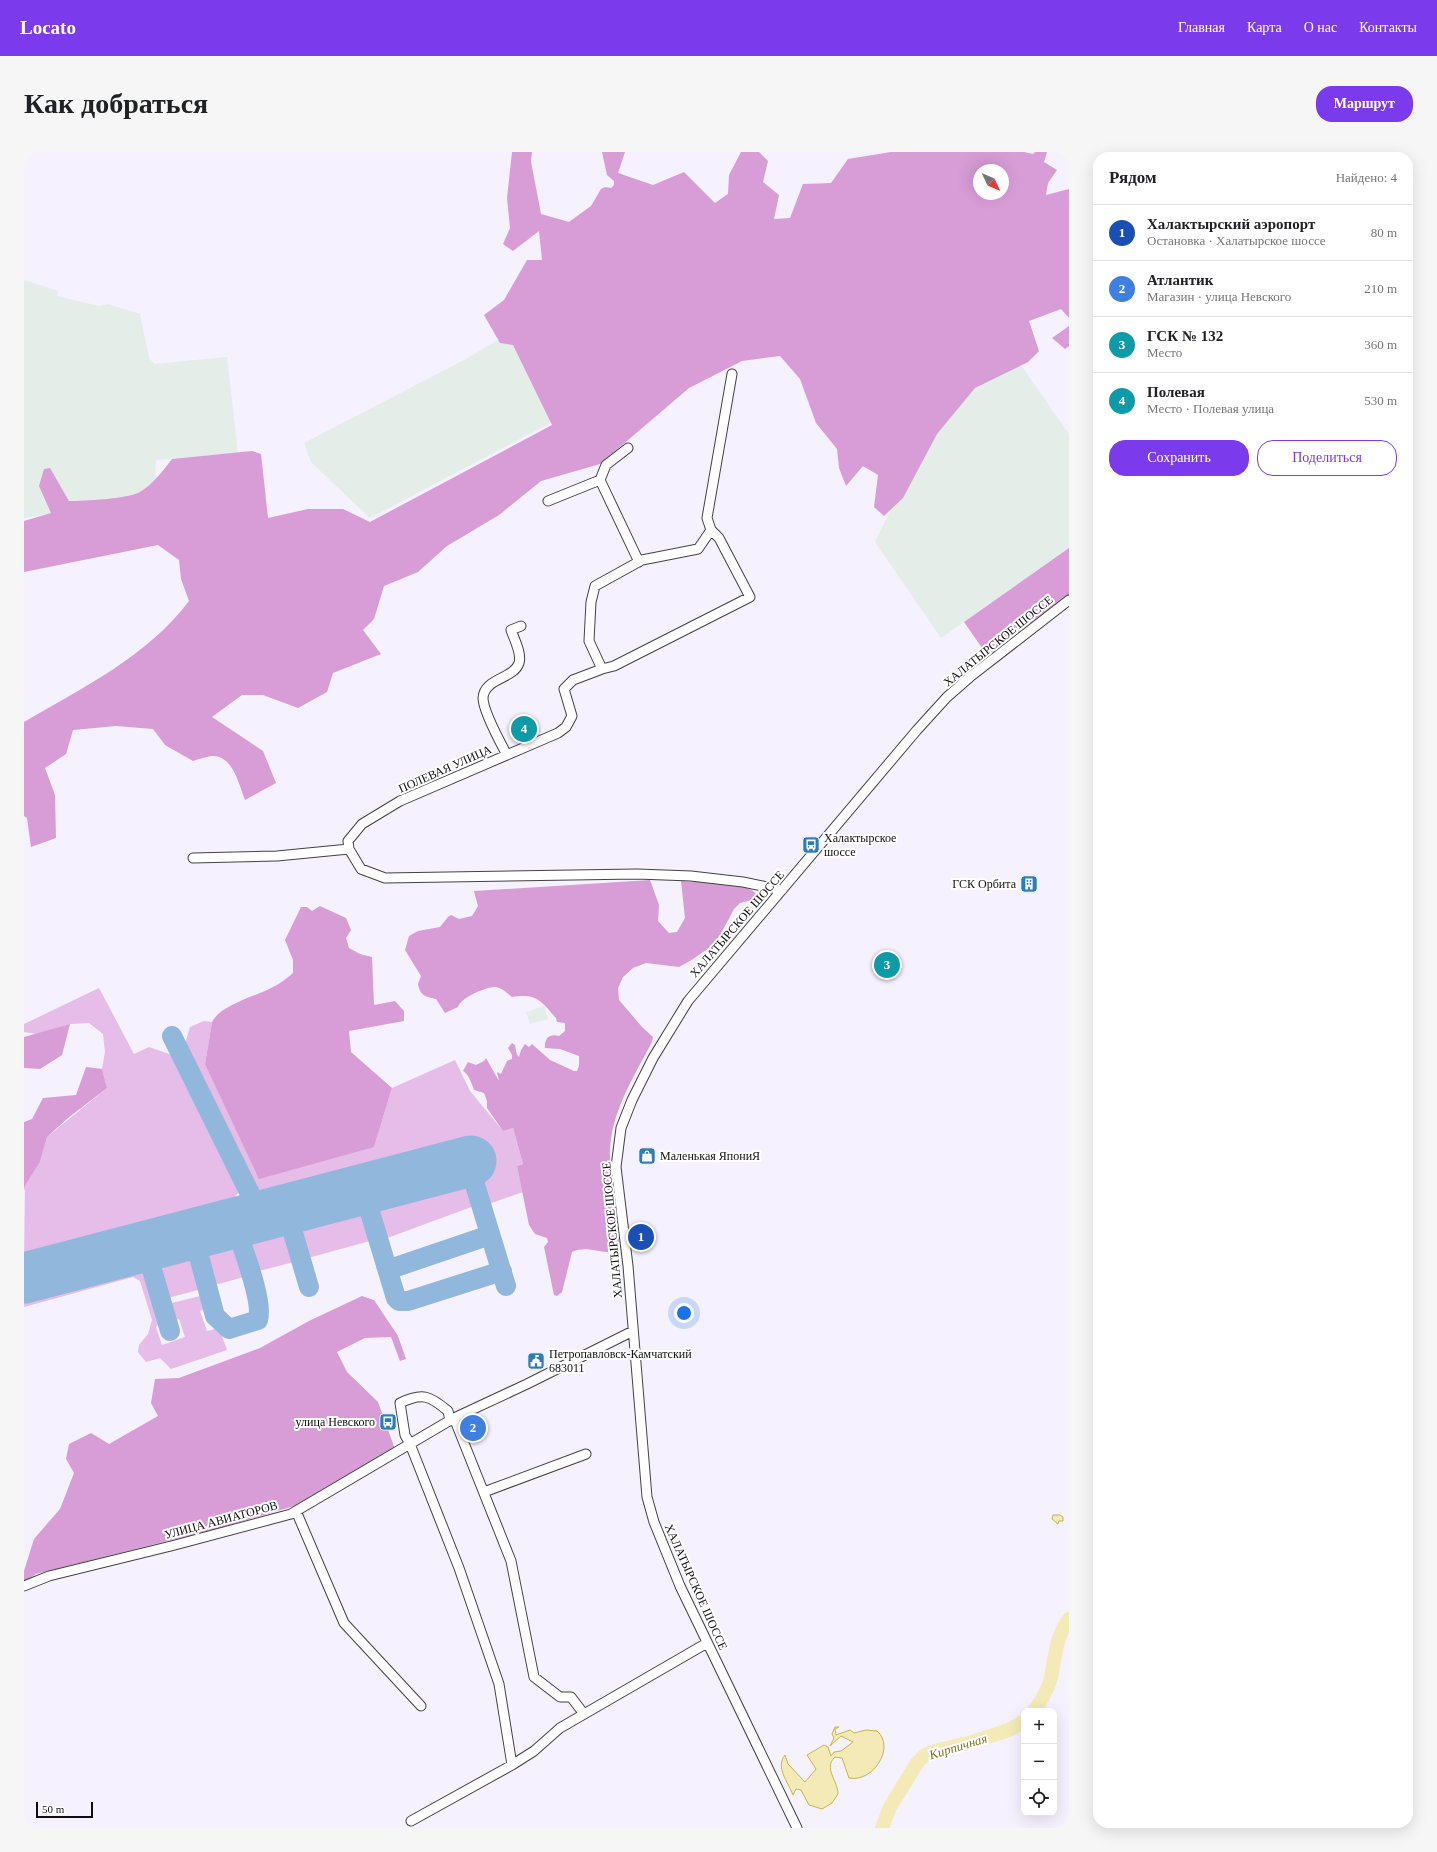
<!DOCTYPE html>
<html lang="ru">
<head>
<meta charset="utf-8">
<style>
	:root { --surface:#fff; --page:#f6f6f6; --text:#202124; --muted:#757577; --line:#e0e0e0; --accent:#7c3aed }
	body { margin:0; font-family:Georgia,serif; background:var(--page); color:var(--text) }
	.controls { position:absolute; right:12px; bottom:12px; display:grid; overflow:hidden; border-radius:8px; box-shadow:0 4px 16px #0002 }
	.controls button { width:36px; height:36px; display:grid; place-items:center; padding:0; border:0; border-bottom:1px solid var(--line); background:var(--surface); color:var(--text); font:20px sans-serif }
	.compass { position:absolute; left:949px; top:12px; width:36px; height:36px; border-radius:50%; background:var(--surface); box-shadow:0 4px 16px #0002; rotate:134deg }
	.scale { position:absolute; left:12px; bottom:10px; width:57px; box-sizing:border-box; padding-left:4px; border:2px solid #0f0f0f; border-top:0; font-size:11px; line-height:14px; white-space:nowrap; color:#0f0f0f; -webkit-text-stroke:3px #fff; paint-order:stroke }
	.you { position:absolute; left:660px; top:1161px; width:14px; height:14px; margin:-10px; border:3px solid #fff; border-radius:50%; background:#1a73e8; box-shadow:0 0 0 6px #1a73e833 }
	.badge { display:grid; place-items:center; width:26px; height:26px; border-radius:50%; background:var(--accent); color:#fff; font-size:13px; font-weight:700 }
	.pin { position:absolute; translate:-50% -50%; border:2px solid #fff; box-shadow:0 1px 4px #0006 }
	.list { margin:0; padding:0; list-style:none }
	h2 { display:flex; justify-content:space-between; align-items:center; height:52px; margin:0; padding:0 16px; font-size:17px }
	h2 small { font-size:13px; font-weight:400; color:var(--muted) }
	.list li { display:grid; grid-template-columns:26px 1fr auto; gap:12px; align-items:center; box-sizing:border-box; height:56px; padding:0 16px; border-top:1px solid var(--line) }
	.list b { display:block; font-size:15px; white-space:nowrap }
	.list p { margin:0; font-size:13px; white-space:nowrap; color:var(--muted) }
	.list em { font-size:13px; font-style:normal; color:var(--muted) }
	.actions { display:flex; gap:8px; padding:12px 16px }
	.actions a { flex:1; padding:9px 0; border:1px solid var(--accent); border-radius:16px; text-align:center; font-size:14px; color:var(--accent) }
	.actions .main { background:var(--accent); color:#fff }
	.icon { flex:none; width:22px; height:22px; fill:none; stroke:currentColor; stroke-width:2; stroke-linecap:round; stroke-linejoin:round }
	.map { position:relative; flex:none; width:1045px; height:1676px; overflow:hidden; border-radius:16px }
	header { display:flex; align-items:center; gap:24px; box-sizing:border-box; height:56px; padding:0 20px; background:var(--accent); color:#fff }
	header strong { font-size:19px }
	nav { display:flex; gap:22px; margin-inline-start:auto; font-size:14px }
	.intro { display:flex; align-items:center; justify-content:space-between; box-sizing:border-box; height:96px; padding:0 24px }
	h1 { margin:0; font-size:28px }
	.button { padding:10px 18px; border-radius:16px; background:var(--accent); color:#fff; font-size:14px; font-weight:700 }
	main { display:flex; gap:24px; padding:0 24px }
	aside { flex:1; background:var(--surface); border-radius:16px; box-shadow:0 4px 16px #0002 }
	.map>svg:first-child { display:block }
</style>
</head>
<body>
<header>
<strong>Locato</strong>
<nav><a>Главная</a><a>Карта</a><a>О нас</a><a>Контакты</a></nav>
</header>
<div class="intro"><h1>Как добраться</h1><a class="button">Маршрут</a></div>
<main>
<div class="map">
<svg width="1045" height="1676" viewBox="0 0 1045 1676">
	<rect width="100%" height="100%" fill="#f5f1fe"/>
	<path fill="#e4ede7" d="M0,128L34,139L33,144L75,154L84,152L116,162L125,206L130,212L203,205L214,301L132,308L131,321L136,335L29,366L19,363L0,366Z
		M492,177L536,266L346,366L287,310L280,291L442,207Z
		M992,206L1045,282V396L917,486L851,390L914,259Z
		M520,854L524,867L506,872L502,860Z"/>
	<path fill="#e6bce8" d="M75,836L110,902L125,895L148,903L214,1031V1041L204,1053L0,1108L1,1034L16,1010L23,985L83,936L78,917L81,900L79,882L65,871L46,872L13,882L0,880V872Z
		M180,869L188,870L181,912L350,995L368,936L431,908L446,939L479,979L489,976L499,1012L493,1014L499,1040L462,1053L443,992L241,1046L228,1036L160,895L166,875Z
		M443,1028L450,1054L358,1088L349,1053Z
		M337,1056L346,1089L284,1106L275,1072Z
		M262,1076L270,1110L231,1120L222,1086Z
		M211,1089L220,1125L187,1134L177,1098Z
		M169,1100L178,1137L140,1147L130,1110Z
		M121,1113L137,1164V1169L132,1175L138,1193L161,1185L155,1167L148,1169L144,1152L180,1143L184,1156L176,1159L183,1179L195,1176L203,1198L147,1217L136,1206L122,1210L114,1200L115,1193L124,1182L128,1168L116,1129L109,1125L0,1155V1145Z"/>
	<path fill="#d89cd6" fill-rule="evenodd" d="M488,0H508L507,10L517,62L545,70L567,54L577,37L581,35L587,36L590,33V29L583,23L578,0H601L594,21L629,33L660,20L691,51L704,42L705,23L717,0H735L744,9L739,30L755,43L750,67L766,66L779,32L807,31L824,7L867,0H1000L1009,2L1011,0H1023L1020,10L1033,18L1024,31L1022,43L1045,37V166L1037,157L1005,169L1015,199L1004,210L951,236L913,282L879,346L860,364L850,355L854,323L839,314L822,334L815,316L813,297L792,271L776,227L756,204L718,209L665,236L576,312L517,329L475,363L423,394L394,420L360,434L350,467L339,478L357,502L309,521L303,540L274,556L239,543H218L188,565L239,599L252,631L221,648C215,633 209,602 187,604C181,605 175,607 169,609L141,593L129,577L92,574L49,578L42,602L21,616L31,643L32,686L7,695L3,666L0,664V570C58,536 124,504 165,449L157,427L155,408L134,393L0,420V369L27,361L15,334L20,317L26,316L45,349C61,349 103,347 116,340C129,332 139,319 148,307L228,299L237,302L244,366L284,357H319L346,370L528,273L489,193L476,191L460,163L480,148L503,108H518L515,79L489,99L479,92L486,76L483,46ZM955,18H979V42H955Z
		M1045,174V194L1041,197L1028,186Z
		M1045,396V443L963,503L940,470Z
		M626,728L635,753L634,769L645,781L653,780L661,766L657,729C670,730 727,731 732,742L728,748L716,751L710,757L694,787L685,796L666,809L655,815L622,811L609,816L599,825L594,836L595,848L618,875L629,885L628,890C609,926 584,965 586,1007C587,1036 595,1065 595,1095L594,1098C584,1105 563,1092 548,1100L538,1140L533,1144L530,1143L520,1095L524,1090L523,1086L511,1082L505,1073L493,1014L499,1012L489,976L479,979L463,956V949L460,941L450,938C448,932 444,921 439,919L444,910L452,913L460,909L462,906L475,929L473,920L477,922L483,909L488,907V903L484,896L488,891L491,893L493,903L495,905L497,898L501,892L505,895L508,892L526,908L550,919H553L555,914V904L536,897L521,896C520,886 526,881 535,884L541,879V871L533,870L532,866C517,849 513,841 488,845C483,841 478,836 472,835C463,834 436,846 434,855L421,861L412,847C403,845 396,844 394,832L397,824L381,798L385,784L394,779L416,775L424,765L427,763L435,767L448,764L454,754L450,739Z
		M296,754L322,766L327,778L322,786L325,796L336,802L348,805L350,853L371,849L380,859V869L325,879L327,900L368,936L350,995L235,1027L181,912L188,870C196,853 233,844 249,835C256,832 263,826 269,821V808L261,788L277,755H283L288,759Z
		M46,872L38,903L16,917L0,916V885Z
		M62,915L78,917L83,936L44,966L23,985L16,1010L1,1034L0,1039V970L8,967L19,946L52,943Z
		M338,1144L350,1148L374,1184L382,1207L376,1209L367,1185L341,1186L313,1200L323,1220L354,1250L372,1300L270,1354L203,1374L12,1422L0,1430V1419L10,1387L36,1357L50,1321L42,1307L45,1292L67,1281L85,1292L134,1264L127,1251L131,1227L155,1226L236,1196L285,1169Z"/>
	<path fill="#f3eab8" stroke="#c7b643" d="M1029,1363H1036L1039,1365V1369H1035L1034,1372L1028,1367Z
		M811,1575H815L811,1577L812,1583L826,1578L830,1581L842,1578L853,1579C872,1595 849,1631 825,1626L818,1606L811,1605C799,1616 814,1629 814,1642L808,1651L798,1657L785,1653L777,1638L772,1637L769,1643C764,1630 751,1615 761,1603L764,1612L781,1630L792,1617L783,1603L800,1593L804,1595L807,1604L810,1600L817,1599L829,1590L817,1584L806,1594L810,1586L808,1582Z"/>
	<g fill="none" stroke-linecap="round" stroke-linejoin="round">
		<path stroke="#f3eab8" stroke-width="14" d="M1010,1559C1017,1549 1024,1537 1027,1526C1031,1505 1032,1484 1045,1467
			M858,1676L866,1655L893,1611L900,1604L907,1600L948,1590L985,1578L1000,1569"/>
		<path stroke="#91b7dc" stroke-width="20" d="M148,884L237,1064
			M444,1010L482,1134
			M339,1037L372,1146L375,1149H384L478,1119
			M262,1057L285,1135
			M169,1082L191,1164L205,1177L234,1168C240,1149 217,1092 210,1070
			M121,1094L146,1179
			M362,1114L369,1116L466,1083"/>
		<path stroke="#91b7dc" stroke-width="51" d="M0,1126L447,1009"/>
		<defs>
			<path id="minor" d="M576,328L582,313L604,296
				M524,349L576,328L615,410
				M578,517L590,514L726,445L695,386L687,378
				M483,603C476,590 459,559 459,546C460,526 490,527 495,511C498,501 490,487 487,478L497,474
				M325,697L324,689L338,672L376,649L534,581L542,575L548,564L540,537L549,528L578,517L565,489L567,450L571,434L618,408L674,397L687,378L683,366L708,222
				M169,706L253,704L325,697L337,717L361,726L613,722L667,724L719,730L758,738
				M430,1266L487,1409L510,1525L536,1545H547L560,1562
				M426,1269L424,1259C406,1244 399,1240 376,1251L381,1283L386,1292L435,1416L475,1532L488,1613
				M460,1340L562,1302
				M272,1359L320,1471L397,1554
				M0,1434L25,1424L151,1393L267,1362L430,1266L503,1232L609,1179
				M387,1669L488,1613L510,1599L536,1576L683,1491
				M773,1676L656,1434L630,1370L623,1345L604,1114L592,1015L597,976L608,948L629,906L664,849L893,578L923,545L946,525L1045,448"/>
		</defs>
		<use href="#minor" stroke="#424242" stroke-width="11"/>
		<use href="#minor" stroke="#fff" stroke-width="9"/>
	</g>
	<defs>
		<symbol id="bus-square" viewBox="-11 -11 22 22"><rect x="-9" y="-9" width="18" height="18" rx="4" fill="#2d7db9" stroke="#fff"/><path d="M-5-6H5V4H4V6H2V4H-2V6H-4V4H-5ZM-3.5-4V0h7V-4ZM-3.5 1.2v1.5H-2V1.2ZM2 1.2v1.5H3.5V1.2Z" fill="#fff"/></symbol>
		<symbol id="building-square" viewBox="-11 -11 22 22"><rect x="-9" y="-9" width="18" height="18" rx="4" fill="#2d7db9" stroke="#fff"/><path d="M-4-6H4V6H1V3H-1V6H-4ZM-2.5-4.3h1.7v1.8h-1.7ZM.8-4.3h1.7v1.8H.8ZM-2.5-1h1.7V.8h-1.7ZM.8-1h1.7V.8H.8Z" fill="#fff"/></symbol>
		<symbol id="shop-square" viewBox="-11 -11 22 22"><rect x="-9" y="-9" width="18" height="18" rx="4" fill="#2d7db9" stroke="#fff"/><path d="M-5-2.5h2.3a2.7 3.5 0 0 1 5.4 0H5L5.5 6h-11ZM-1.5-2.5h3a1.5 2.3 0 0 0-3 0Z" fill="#fff"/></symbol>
		<symbol id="civic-square" viewBox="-11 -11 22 22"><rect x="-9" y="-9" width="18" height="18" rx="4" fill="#2d7db9" stroke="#fff"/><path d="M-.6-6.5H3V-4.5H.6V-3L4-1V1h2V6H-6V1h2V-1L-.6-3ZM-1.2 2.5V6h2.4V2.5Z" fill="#fff"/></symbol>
	</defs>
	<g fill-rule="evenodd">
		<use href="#bus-square" x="777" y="683" width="20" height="20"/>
		<use href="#building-square" x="995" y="722" width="20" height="20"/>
		<use href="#shop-square" x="613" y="994" width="20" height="20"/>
		<use href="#civic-square" x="502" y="1199" width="20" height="20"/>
		<use href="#bus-square" x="354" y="1260" width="20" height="20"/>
	</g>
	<g text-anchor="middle" stroke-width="4" stroke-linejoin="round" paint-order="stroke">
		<g font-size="12" fill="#0f0f0f" stroke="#fff">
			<text transform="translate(974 489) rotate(-39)" y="4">ХАЛАТЫРСКОЕ ШОССЕ</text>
			<text transform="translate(421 617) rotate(-24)" y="4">ПОЛЕВАЯ УЛИЦА</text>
			<text transform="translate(713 772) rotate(-49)" y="4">ХАЛАТЫРСКОЕ ШОССЕ</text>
			<text transform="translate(588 1078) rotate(-95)" y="4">ХАЛАТЫРСКОЕ ШОССЕ</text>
			<text transform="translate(197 1368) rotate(-15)" y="4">УЛИЦА АВИАТОРОВ</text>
			<text transform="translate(672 1435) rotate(66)" y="4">ХАЛАТЫРСКОЕ ШОССЕ</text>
		</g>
		<g font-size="12" fill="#0f0f0f" stroke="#fff" text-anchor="start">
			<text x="800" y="690">Халактырское<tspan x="800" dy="14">шоссе</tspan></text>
			<text x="992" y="736" text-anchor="end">ГСК Орбита</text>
			<text x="636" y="1008">Маленькая ЯпониЯ</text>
			<text x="525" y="1206">Петропавловск-Камчатский<tspan x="525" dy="14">683011</tspan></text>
			<text x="351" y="1274" text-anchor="end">улица Невского</text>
		</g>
		<g font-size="13" font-style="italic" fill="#7f771b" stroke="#fff">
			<text transform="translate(934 1594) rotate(-17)" y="5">Кирпичная</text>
		</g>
	</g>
</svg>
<div class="controls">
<button>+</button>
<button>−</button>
<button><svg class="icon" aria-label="locate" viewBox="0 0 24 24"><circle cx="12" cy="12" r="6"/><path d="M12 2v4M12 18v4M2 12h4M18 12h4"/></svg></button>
</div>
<svg class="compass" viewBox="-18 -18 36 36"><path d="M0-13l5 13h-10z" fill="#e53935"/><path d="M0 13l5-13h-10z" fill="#757577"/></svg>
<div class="scale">50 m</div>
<div class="you"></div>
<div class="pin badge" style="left:617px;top:1085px;background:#1a4fb4">1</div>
<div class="pin badge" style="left:449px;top:1276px;background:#3f7fe0">2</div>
<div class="pin badge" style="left:863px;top:813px;background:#0f9aa8">3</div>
<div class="pin badge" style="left:500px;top:577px;background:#0f9aa8">4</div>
</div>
<aside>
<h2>Рядом<small>Найдено: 4</small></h2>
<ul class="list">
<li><span class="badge" style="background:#1a4fb4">1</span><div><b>Халактырский аэропорт</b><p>Остановка · Халатырское шоссе</p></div><em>80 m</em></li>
<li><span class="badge" style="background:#3f7fe0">2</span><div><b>Атлантик</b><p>Магазин · улица Невского</p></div><em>210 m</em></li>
<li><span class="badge" style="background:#0f9aa8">3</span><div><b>ГСК № 132</b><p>Место</p></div><em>360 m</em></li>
<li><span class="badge" style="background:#0f9aa8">4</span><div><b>Полевая</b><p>Место · Полевая улица</p></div><em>530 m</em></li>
</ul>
<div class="actions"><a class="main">Сохранить</a><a>Поделиться</a></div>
</aside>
</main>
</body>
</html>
